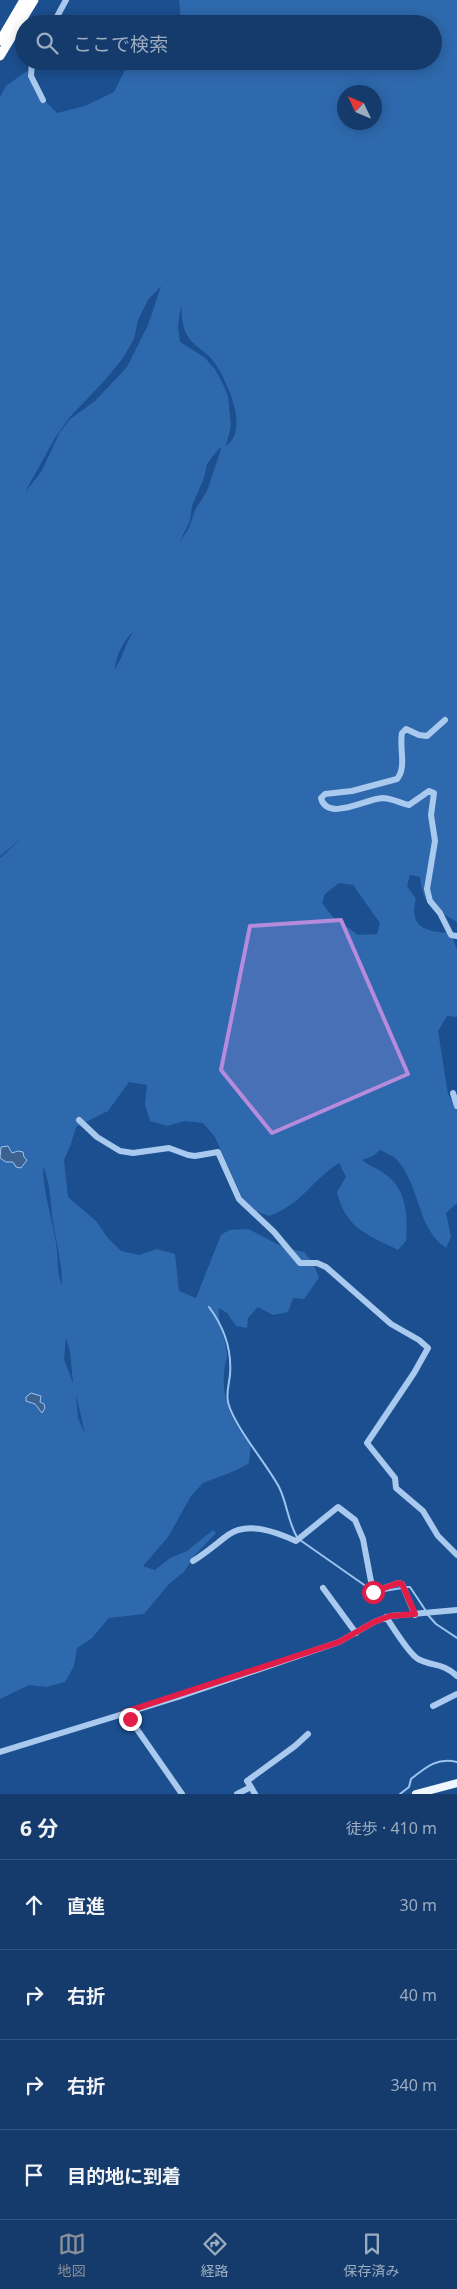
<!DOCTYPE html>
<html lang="ja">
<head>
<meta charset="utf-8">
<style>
	:root { --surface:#143b6b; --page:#1d4271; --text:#f1f3f6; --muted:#9dadc1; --line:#33557e; --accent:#8c9099 }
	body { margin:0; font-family:"Noto Sans","Noto Sans JP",sans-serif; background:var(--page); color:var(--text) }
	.compass { position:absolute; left:337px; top:85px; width:45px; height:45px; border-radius:50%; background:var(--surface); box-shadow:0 2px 12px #0003; rotate:314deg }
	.stop { position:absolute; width:15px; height:15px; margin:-11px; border:4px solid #e11d48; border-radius:50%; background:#fff }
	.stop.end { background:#e11d48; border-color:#fff; box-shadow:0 1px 5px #0008 }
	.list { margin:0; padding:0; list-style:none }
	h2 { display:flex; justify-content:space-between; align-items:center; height:65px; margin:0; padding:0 20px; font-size:21px }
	h2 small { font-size:16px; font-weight:400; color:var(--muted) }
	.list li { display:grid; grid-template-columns:32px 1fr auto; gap:15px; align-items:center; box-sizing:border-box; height:90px; padding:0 20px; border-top:1px solid var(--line) }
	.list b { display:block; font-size:19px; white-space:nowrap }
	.list em { font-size:16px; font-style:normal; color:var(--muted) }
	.icon { flex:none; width:28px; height:28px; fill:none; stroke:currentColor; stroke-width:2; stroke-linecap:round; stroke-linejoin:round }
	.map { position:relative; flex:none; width:457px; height:1794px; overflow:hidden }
	.search { position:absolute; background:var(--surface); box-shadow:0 2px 12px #0003; left:15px; right:15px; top:15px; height:55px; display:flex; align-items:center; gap:12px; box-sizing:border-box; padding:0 18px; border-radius:28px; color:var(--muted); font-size:19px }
	.sheet { height:425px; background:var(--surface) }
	nav { display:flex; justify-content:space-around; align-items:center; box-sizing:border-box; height:70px; border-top:1px solid var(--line); background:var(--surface); font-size:14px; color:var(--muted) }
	nav a { display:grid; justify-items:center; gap:2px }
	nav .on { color:var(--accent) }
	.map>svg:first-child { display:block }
</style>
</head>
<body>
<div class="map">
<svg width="457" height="1794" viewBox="0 0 457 1794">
	<rect width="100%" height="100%" fill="#1b4f8f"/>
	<path fill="#2e69ad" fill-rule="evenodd" d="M179,0H457V922C432,907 424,909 420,877L410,875L407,886L416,899C408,928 427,932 451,933L457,950V1017L447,1016L438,1031L448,1094L457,1109V1203L446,1213L451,1237L446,1248C416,1228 421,1185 396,1159C392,1155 385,1153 380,1150L373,1156L362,1160C369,1166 378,1168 385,1174C407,1190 408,1216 406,1241L398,1250C367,1234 346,1229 337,1192L346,1177L339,1163C311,1181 301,1205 269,1216L252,1210L241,1195L215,1137L203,1123L185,1121L167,1126L150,1121L145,1104L147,1085L129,1082L108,1111L76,1127L71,1144L64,1160L68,1197L96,1221L107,1237L121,1251L139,1255L157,1249L175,1254L179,1291L196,1298L221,1235L229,1230L248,1229L285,1248L304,1252L313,1263L319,1278L304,1299L293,1298L288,1312L273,1315L258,1307L248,1318L247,1328L236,1326L227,1313L219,1308C217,1325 226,1337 227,1354C227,1360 224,1367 224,1373C222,1401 232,1424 251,1444L249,1463L237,1470L203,1483L191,1496L168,1537L143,1566L155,1570L170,1558L187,1551L213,1530L216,1533L194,1556L184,1572L170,1583L144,1614L109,1618L92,1638L77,1648L74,1666L65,1682L47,1687L29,1685L0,1699V858L22,838L0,856V97L6,86L27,71L39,95L57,113L85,106L114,92L126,68L144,61H433V24H181ZM344,92H374V122H344ZM161,286L148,325L127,367L95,401L70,419L60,432L41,472L25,492L55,438L69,418L105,380L123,358L134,339L138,320L148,300ZM181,305C182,316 182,326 187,335C193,346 207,352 214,362C227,381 250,429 226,446L231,426L228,396L222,382L215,369L204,357L180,342L178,326ZM220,447L221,449L207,491L195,510L189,528L179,543L190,521L192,506L204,478L207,464ZM133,632C125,644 123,657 115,669C115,658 125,638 133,632ZM339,883L353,885L380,923L377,934L358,935L333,917L322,903L325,894ZM43,1166C49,1180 51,1199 52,1215C55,1239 62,1261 62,1285C56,1273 59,1257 56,1243C52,1217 43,1192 43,1166ZM66,1338L70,1351L73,1383L64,1359ZM76,1394L85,1434L78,1418Z"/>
	<path fill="#3c6290" stroke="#9cc4f0" d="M8,1146L12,1153L18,1151L23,1152L24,1157L27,1160L21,1168L16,1167L13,1162H6L0,1158L1,1147Z
		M31,1393L41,1396L40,1402L44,1404L45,1408L42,1413L35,1404L26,1401V1397Z"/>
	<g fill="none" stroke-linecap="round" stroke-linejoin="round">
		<path stroke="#9cc4f0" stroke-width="2" d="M209,1307C224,1327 232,1350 230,1375C229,1384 226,1393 228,1402C233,1425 267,1464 279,1487C287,1503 288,1522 297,1537
			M300,1540L370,1589
			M406,1587H410L426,1611
			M384,1591L402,1588
			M428,1615L436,1624L457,1638
			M400,1794L409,1787L411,1779C426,1767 438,1757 457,1762"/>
		<path stroke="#a9c9ee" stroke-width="6" d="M53,24L66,0
			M32,61L31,76L43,100
			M445,720L427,736L419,735L406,729L402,733C399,748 407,767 397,779L352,791L325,794L321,798C327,822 366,799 382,798C390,798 401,803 409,805L429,791L434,793L431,815L435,841L427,889L430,901L440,913L451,935L457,936
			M453,1093L457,1106
			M79,1120L97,1137L120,1151L133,1153L169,1148L188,1155L195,1156L218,1152L239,1199L274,1232L300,1263H317L326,1267L391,1324L419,1340L428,1348L414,1373L367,1443L395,1478L396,1488L423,1511L438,1536L457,1555
			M193,1561C206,1553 216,1544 228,1535C248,1521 276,1532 296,1541L338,1507L355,1520L363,1539L373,1592L398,1583L402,1584L415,1615
			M323,1588L356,1633
			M386,1617C393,1627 408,1653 418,1659C433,1667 442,1662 457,1676
			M433,1706L457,1694
			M125,1712L182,1794
			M0,1752L178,1697L339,1642L374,1622L390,1616L457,1610
			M251,1787L247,1781L295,1746L308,1734
			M237,1794L251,1787L255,1794"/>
		<path stroke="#f0f6ff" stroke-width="8" d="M416,1794L457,1783"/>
		<path stroke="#fff" stroke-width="9" d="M0,41L24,0
			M0,56L34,0"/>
	</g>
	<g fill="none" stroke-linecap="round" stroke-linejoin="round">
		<path stroke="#e11d48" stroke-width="6" d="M130,1719L125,1712L339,1642L374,1622L390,1616L415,1614L402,1584L398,1583L373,1592"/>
	</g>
	<path fill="#b68bdc" fill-opacity="0.2" stroke="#b68bdc" stroke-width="4" stroke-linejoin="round" d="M341,920L408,1074L272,1133L221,1070L250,926Z"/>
</svg>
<svg class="compass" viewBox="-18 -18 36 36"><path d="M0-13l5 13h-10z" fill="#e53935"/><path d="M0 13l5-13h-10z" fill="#9dadc1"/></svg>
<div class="stop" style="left:373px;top:1592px"></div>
<div class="stop end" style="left:130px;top:1719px"></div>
<div class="search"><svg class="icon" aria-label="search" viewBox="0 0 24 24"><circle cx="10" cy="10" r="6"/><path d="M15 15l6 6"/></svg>ここで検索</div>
</div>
<section class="sheet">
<h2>6 分<small>徒歩 · 410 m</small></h2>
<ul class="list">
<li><svg class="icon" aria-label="ahead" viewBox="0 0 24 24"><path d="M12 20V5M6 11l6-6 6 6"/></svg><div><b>直進</b></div><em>30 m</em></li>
<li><svg class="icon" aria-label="right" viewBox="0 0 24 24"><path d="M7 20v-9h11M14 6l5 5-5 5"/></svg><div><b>右折</b></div><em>40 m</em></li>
<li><svg class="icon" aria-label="right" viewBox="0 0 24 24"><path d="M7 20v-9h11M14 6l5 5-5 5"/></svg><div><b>右折</b></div><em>340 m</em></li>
<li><svg class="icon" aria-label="arrive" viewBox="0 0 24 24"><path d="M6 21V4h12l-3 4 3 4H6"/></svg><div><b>目的地に到着</b></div></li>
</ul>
</section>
<nav>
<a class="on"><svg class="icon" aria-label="map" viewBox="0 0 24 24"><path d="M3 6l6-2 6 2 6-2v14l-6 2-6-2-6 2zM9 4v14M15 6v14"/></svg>地図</a>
<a><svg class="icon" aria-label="directions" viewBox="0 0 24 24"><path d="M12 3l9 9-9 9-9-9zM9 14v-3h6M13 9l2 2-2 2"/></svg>経路</a>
<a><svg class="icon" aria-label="saved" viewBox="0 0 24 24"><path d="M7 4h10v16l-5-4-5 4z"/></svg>保存済み</a>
</nav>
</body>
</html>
